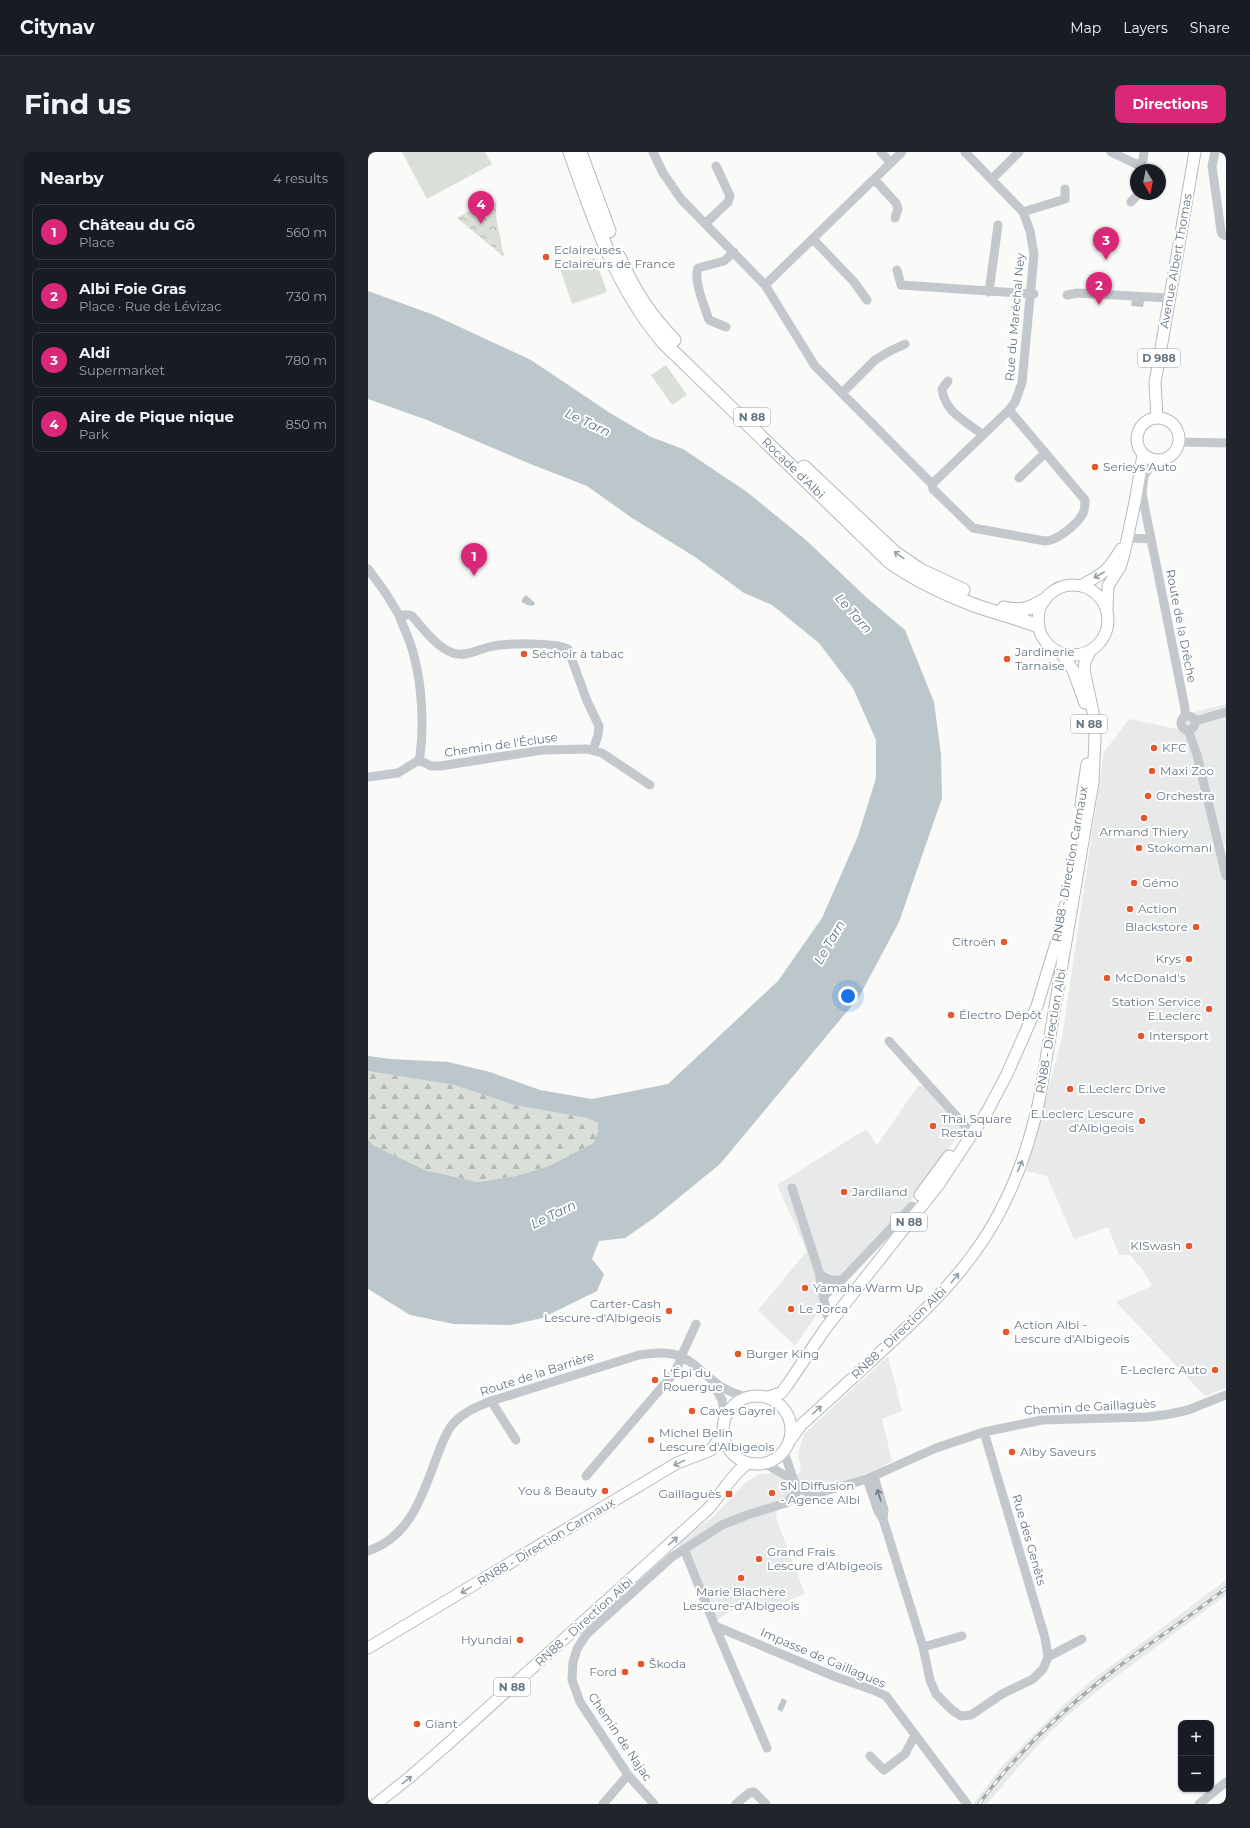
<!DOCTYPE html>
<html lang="en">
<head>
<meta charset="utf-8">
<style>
	:root { --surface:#171b24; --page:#20242c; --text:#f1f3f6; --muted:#9ea1a6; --line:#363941; --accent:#db2777 }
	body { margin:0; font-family:Montserrat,sans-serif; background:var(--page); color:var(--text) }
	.controls { position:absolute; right:12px; bottom:12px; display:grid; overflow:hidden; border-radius:8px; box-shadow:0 1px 3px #0004 }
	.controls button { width:36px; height:36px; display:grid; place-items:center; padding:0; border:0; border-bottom:1px solid var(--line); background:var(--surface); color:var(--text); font:20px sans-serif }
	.compass { position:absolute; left:762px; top:12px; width:36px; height:36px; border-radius:50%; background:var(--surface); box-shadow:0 1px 3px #0004; rotate:170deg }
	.you { position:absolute; left:480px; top:844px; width:14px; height:14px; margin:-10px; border:3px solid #fff; border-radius:50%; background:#1a73e8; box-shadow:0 0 0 6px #1a73e833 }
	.badge { display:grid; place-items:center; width:26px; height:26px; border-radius:50%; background:var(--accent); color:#fff; font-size:13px; font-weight:700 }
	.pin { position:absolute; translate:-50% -33px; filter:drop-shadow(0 1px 2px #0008) }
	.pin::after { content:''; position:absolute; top:21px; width:14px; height:12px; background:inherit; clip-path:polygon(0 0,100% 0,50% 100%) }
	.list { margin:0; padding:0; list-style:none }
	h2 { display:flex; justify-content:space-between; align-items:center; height:52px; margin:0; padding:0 16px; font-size:17px }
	h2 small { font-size:13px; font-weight:400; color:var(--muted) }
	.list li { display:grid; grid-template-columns:26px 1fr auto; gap:12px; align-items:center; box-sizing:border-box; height:56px; margin:0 8px 8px; padding:0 8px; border:1px solid var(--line); border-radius:8px }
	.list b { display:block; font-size:15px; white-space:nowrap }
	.list p { margin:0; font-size:13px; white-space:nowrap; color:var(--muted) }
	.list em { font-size:13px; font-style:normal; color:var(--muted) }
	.map { position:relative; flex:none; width:858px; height:1652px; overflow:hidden; border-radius:8px }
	header { display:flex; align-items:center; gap:24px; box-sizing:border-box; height:56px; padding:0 20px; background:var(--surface); border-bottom:1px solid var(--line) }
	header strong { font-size:19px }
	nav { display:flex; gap:22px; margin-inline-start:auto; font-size:14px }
	.intro { display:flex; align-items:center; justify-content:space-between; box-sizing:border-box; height:96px; padding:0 24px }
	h1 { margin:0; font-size:28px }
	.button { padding:10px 18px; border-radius:8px; background:var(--accent); color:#fff; font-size:14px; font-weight:700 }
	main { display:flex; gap:24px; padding:0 24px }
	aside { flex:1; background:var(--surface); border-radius:8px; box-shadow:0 1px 3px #0004 }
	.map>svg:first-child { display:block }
</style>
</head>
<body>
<header>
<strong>Citynav</strong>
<nav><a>Map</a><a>Layers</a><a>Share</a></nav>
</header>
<div class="intro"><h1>Find us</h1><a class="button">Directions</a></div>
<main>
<aside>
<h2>Nearby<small>4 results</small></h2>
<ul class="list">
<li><span class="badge">1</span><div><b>Château du Gô</b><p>Place</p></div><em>560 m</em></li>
<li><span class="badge">2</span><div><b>Albi Foie Gras</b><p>Place · Rue de Lévizac</p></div><em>730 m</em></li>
<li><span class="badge">3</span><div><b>Aldi</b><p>Supermarket</p></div><em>780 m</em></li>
<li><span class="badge">4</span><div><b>Aire de Pique nique</b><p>Park</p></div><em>850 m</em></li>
</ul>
</aside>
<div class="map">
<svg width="858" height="1652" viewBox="0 0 858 1652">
	<defs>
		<pattern id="forest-firs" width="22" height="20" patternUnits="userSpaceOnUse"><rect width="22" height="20" fill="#dadfd7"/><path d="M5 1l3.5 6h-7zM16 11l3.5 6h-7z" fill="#b4b9b4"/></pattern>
		<pattern id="park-crowns" width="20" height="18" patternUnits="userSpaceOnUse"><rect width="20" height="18" fill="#dadfd7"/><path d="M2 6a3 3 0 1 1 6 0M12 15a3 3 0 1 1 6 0" fill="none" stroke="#b4b9b4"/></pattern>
	</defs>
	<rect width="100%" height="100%" fill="#fafaf8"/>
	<path fill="#e8e9e9" d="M858,552V692L856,693L858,702V1236L837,1244L748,1150L784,1134L774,1117L762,1103H751L740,1075L706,1087L679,1024L658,1019L694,886L736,600L761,567L809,577L827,560Z
		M557,933L595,976L547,1044L461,1145L427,1194L390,1158L439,1099L409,1033L498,977L509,993L550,934Z
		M520,1204L534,1259L514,1267L524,1309L500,1323L410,1350L408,1366L437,1442L393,1459L387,1444L342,1472L310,1391L347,1363L378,1330L391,1322L404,1321L420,1332L433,1318L430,1301L436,1282Z
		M858,1428V1443L733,1536L698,1565L667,1596L619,1652H605L635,1613L693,1555L724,1528Z"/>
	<path fill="url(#forest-firs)" d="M0,919L86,933L146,953L219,966L230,971V979L225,991L181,1014L148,1024L109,1030L57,1018L5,993L0,988Z"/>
	<path fill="url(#park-crowns)" d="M122,46L128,51V64L136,105L89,66Z"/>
	<path fill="#dadfd7" d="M34,0H117L124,12L59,47Z
		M227,106L239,140L204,152L192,117Z
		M298,213L319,243L304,253L283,223Z"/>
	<path fill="#bbc7cb" d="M0,139L66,163L163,208L242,261L283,285L315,297L379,340L438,388L499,446L537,478L566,550L573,602L574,646L531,770L491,845L352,1012L286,1066L257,1086L231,1089L224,1107L236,1122L229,1139L174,1166L143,1173L86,1172L42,1163L0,1137V988L5,993L57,1018L109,1030L148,1024L181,1014L225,991L230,979V971L219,966L146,953L86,933L0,919V904L22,907L80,910L122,920L172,938L224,947L300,932L410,829L454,766L490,684L508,626V588L485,536L451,491L404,453L376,441L327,405L264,366L219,334L165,313L59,268L0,247Z
		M764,148L776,149L775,155L763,154Z
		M158,443L167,451L165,454L159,453L154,450V447Z
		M414,1546L419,1549L414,1560L409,1557Z"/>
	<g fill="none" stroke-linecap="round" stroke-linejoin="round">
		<defs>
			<path id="major" d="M769 287a21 21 0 1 1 42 0a21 21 0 1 1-42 0Z
				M789,266L787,231L827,0
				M670 468a35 35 0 1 1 70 0a35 35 0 1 1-70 0Z
				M713,434C735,421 740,420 753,397
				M739,457L740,434L752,415L756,402L767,350L775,303
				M693,501L705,518L717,551
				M713,652L719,612
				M552,1043L581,1004
				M355 1278a34 34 0 1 1 68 0a34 34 0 1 1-68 0Z
				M400,1245L413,1241L420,1232L457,1177L571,1032L620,958L639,922L669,854L690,785L697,754
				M423,1287L433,1273C462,1247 490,1221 518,1195C549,1166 579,1138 604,1104C638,1059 659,1004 671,949L725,630L727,586L725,560L716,518L717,510L722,499
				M0,1496L309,1311L343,1298L354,1283
				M8,1652L42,1625L81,1591L339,1358C352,1344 365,1321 379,1312"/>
			<g id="highway">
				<path id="s1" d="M202,0C226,68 248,134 295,190L522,410C547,428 577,442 606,453C628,461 650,466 670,474"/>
				<path d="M212,0L241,79"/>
				<path d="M251,105C264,135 283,165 306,188"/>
				<path d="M436,315L526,400L552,418L595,438"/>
				<path d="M636,456C653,460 662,457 676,448"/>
			</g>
		</defs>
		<use href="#major" stroke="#b5babe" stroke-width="13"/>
		<use href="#highway" stroke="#b4b9bd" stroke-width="15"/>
		<path stroke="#c3c8cc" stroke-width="9" d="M285,0L295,21L313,47L397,133L447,214L564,332
			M513,0L523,11
			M743,0L770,13L773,18
			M847,0L844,14L853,79L854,82L858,84
			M770,13L775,8L776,0
			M506,27L528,51L530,57L527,66
			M624,27L651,0
			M763,50L770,42
			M655,60L697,47V37
			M337,72L360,50L362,44L348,14
			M445,87L486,130L499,148
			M529,118L533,133L666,142
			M397,133L534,0
			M621,140L630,73
			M699,143L709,141L801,146
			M358,175L341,168C337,155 325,129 330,116L356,109L366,100
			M580,229L574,237C577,261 598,269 615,283
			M474,241L507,208L522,199L537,192
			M811,290L858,291
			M786,309L776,324L774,342L817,556V565
			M651,326L677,301
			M564,332L641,258L647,250L654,231L666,102L662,79L655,60L597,0
			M564,332L565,337L605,376L677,389C689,389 708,373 714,363C717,359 717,352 717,348L641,258
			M760,386L783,387
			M0,417L17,440L31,463H41L44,464C56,477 68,495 85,501C97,505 109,498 121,495C136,491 187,490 200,497L219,549L231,574L230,583L225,598
			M813 571a7 7 0 1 1 14 0a7 7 0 1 1-14 0Z
			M827,568H831L858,560
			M820,578L829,603L858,724
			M51,608L63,614H72L175,598L219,597L234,601L282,633
			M0,625L30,621L51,608L52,604C56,574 54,533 46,504C43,490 36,477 31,463
			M521,889L600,977
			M424,1036L451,1120L459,1163
			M451,1120C456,1128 465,1129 474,1128L544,1054
			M455,1145L474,1128
			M313,1205L328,1172
			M344,1230L354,1248L357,1263
			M123,1249L148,1288
			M416,1300L426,1329L430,1335L441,1341L454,1340L499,1327L568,1296L616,1280L674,1268L780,1265L802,1262L820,1258L858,1243
			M398,1312L426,1329
			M218,1324L306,1221L314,1205
			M499,1327L510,1359L515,1367L516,1358L506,1324
			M515,1367L555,1495L562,1528L568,1542L584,1558L593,1564L603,1563L634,1542L665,1527L675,1517L680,1505L677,1486L616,1280
			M316,1397L347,1474L468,1525L505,1538L518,1544L599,1652
			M0,1399C42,1385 54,1344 68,1307C72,1296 77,1282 84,1273C94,1261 108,1255 123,1249L271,1203C285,1201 300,1199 314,1205C325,1210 333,1219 343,1227C354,1237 365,1241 378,1245
			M347,1474L399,1596
			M555,1495L594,1484
			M680,1505L714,1487
			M502,1604L516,1618L537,1602L547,1583
			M235,1652L260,1623
			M286,1652L260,1623L212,1550L204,1528L205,1510L209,1497L218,1483L234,1468L304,1405L354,1373L379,1363L418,1351L429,1340L430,1335
			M368,1652L381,1641L386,1640L398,1652
			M831,1652L858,1630"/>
		<use href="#major" stroke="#fff" stroke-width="11"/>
		<use href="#highway" stroke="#fff" stroke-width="13"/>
		<defs>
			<path id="rail" d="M611,1652C648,1601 696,1557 746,1518C783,1490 822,1465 858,1436"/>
		</defs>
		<use href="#rail" stroke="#a2aab0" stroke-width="3.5"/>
		<use href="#rail" stroke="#fff" stroke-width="2" stroke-dasharray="6" stroke-linecap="butt"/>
	</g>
	<defs><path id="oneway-shaft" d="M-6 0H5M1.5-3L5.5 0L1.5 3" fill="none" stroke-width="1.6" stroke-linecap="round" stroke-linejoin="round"/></defs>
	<g stroke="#939fa8">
		<use href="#oneway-shaft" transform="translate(531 403) rotate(-144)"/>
		<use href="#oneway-shaft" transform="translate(731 423) rotate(150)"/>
		<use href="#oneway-shaft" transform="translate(652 1014) rotate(-67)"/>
		<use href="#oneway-shaft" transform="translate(587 1126) rotate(-51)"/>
		<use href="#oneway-shaft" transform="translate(449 1258) rotate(-42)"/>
		<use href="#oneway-shaft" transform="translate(311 1311) rotate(154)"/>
		<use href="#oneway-shaft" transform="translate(305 1389) rotate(-42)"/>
		<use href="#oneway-shaft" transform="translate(98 1438) rotate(149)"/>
		<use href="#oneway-shaft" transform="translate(39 1628) rotate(-38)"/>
	</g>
	<use stroke="#6a7a87" href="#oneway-shaft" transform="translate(511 1343) rotate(-107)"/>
	<g fill="#e4572e" stroke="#fff" stroke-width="1.5">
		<circle cx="178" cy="105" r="4"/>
		<circle cx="727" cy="315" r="4"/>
		<circle cx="156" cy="502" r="4"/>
		<circle cx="639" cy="507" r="4"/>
		<circle cx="786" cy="596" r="4"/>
		<circle cx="784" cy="619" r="4"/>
		<circle cx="780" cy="644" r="4"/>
		<circle cx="776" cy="666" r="4"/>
		<circle cx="771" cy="696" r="4"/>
		<circle cx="766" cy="731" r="4"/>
		<circle cx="762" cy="757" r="4"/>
		<circle cx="828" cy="775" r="4"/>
		<circle cx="636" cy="790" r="4"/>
		<circle cx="821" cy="807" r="4"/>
		<circle cx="739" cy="826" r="4"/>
		<circle cx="841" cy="857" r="4"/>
		<circle cx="583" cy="863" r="4"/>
		<circle cx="773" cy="884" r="4"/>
		<circle cx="702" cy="937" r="4"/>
		<circle cx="774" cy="969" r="4"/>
		<circle cx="565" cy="974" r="4"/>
		<circle cx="476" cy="1040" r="4"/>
		<circle cx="821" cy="1094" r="4"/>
		<circle cx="437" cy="1136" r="4"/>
		<circle cx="423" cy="1157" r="4"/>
		<circle cx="301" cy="1159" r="4"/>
		<circle cx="638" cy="1180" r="4"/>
		<circle cx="370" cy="1202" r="4"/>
		<circle cx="847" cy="1218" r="4"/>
		<circle cx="287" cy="1228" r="4"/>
		<circle cx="324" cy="1259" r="4"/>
		<circle cx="283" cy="1288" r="4"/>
		<circle cx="644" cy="1300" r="4"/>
		<circle cx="237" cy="1339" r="4"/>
		<circle cx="404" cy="1341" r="4"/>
		<rect x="357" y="1338" width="8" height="8" rx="2"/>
		<circle cx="391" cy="1407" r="4"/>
		<circle cx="373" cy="1426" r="4"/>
		<circle cx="152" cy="1488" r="4"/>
		<circle cx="273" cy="1512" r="4"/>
		<circle cx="257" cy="1520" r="4"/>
		<circle cx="49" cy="1572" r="4"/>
	</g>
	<g text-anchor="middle" stroke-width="4" stroke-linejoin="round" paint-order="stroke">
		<g fill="#fff" stroke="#939fa8" stroke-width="1">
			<rect x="770" y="197" width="42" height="18" rx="3"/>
			<rect x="366" y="256" width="36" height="18" rx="3"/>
			<rect x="703" y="563" width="36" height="18" rx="3"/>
			<rect x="523" y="1061" width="36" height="18" rx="3"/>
			<rect x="126" y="1526" width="36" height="18" rx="3"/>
		</g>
		<g font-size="11" font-weight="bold" fill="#657683">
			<text x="791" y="210">D 988</text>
			<text x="384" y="269">N 88</text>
			<text x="721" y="576">N 88</text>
			<text x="541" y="1074">N 88</text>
			<text x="144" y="1539">N 88</text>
		</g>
		<g font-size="12" fill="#657683" stroke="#fff" text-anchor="start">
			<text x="186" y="102">Eclaireuses<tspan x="186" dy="14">Eclaireurs de France</tspan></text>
			<text x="735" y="319">Serieys Auto</text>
			<text x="647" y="504">Jardinerie<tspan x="647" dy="14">Tarnaise</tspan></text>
			<text x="164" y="506">Séchoir à tabac</text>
			<text x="794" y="600">KFC</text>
			<text x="792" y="623">Maxi Zoo</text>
			<text x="788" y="648">Orchestra</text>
			<text x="776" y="684" text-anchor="middle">Armand Thiery</text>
			<text x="779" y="700">Stokomani</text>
			<text x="774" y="735">Gémo</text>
			<text x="770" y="761">Action</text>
			<text x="820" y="779" text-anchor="end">Blackstore</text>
			<text x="628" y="794" text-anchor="end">Citroën</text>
			<text x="813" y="811" text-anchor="end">Krys</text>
			<text x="747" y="830">McDonald's</text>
			<text x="833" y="854" text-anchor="end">Station Service<tspan x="833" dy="14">E.Leclerc</tspan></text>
			<text x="591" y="867">Électro Dépôt</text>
			<text x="781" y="888">Intersport</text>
			<text x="710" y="941">E.Leclerc Drive</text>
			<text x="766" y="966" text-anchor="end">E.Leclerc Lescure<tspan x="766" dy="14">d'Albigeois</tspan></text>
			<text x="573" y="971">Thai Square<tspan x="573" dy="14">Restau</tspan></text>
			<text x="484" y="1044">Jardiland</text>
			<text x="813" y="1098" text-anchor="end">KISwash</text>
			<text x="445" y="1140">Yamaha Warm Up</text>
			<text x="293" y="1156" text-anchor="end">Carter-Cash<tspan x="293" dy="14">Lescure-d'Albigeois</tspan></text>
			<text x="431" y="1161">Le Jorca</text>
			<text x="646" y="1177">Action Albi -<tspan x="646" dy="14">Lescure d'Albigeois</tspan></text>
			<text x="378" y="1206">Burger King</text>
			<text x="839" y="1222" text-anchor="end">E-Leclerc Auto</text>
			<text x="295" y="1225">L'Épi du<tspan x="295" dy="14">Rouergue</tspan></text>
			<text x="332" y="1263">Caves Gayrel</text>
			<text x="291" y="1285">Michel Belin<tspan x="291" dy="14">Lescure d'Albigeois</tspan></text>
			<text x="652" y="1304">Alby Saveurs</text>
			<text x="412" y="1338">SN Diffusion<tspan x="412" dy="14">- Agence Albi</tspan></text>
			<text x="229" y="1343" text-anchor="end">You &amp; Beauty</text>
			<text x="353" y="1346" text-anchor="end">Gaillaguès</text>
			<text x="399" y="1404">Grand Frais<tspan x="399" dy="14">Lescure d'Albigeois</tspan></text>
			<text x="373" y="1444" text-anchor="middle">Marie Blachère<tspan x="373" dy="14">Lescure-d'Albigeois</tspan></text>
			<text x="144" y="1492" text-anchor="end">Hyundai</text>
			<text x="281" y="1516">Škoda</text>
			<text x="249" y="1524" text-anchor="end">Ford</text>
			<text x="57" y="1576">Giant</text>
		</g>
		<g font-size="12" fill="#657683" stroke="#fff">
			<text transform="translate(808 109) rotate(-80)" y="4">Avenue Albert Thomas</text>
			<text transform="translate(647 165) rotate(-85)" y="4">Rue du Maréchal Ney</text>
			<text dy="4" stroke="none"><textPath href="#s1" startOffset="394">Rocade d'Albi</textPath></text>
			<text transform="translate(813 474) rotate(79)" y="4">Route de la Drêche</text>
			<text transform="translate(133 593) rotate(-8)" y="4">Chemin de l'Écluse</text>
			<text transform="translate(702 712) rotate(-80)" y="4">RN88 - Direction Carmaux</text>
			<text transform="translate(683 879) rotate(-80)" y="4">RN88 - Direction Albi</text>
			<text transform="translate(531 1181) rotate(-44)" y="4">RN88 - Direction Albi</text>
			<text transform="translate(169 1222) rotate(-18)" y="4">Route de la Barrière</text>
			<text transform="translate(722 1255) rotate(-3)" y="4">Chemin de Gaillaguès</text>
			<text transform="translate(661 1388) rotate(74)" y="4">Rue des Genêts</text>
			<text transform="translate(178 1390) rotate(-31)" y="4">RN88 - Direction Carmaux</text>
			<text transform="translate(216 1470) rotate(-42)" y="4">RN88 - Direction Albi</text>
			<text transform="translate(455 1506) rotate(23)" y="4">Impasse de Gaillagues</text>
			<text transform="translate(252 1585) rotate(56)" y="4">Chemin de Najac</text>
		</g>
		<g font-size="13" font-style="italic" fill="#60757c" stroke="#fff">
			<text transform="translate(220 270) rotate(25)" y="5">Le Tarn</text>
			<text transform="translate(486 461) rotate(48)" y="5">Le Tarn</text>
			<text transform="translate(461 790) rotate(-60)" y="5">Le Tarn</text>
			<text transform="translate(185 1062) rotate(-26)" y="5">Le Tarn</text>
		</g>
	</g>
</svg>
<div class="controls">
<button>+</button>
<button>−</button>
</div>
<svg class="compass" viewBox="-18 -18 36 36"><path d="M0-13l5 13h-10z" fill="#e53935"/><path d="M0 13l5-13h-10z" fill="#9ea1a6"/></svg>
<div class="you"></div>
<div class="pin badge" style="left:106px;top:424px">1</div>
<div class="pin badge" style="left:731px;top:153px">2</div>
<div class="pin badge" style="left:738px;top:108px">3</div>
<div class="pin badge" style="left:113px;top:72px">4</div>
</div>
</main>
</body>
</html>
